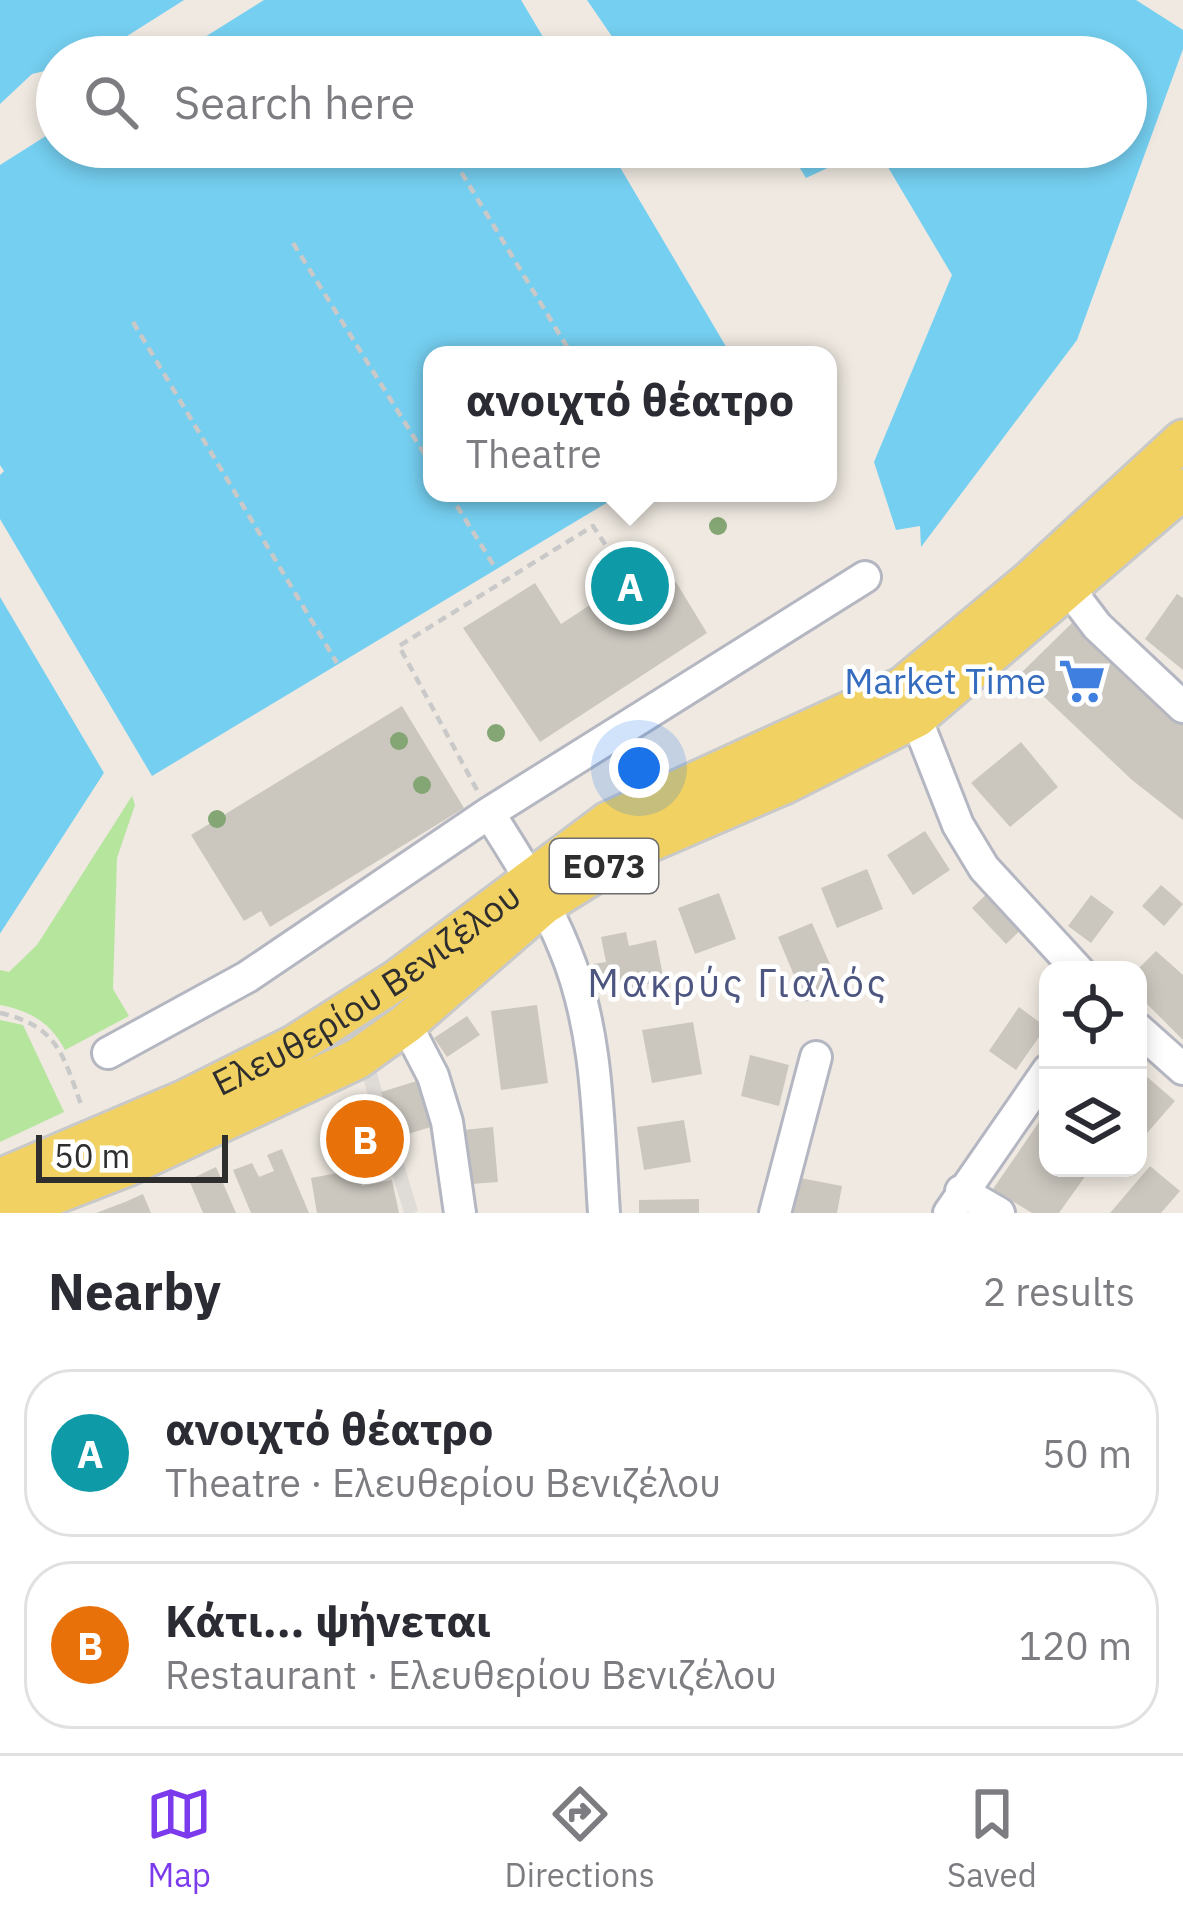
<!DOCTYPE html>
<html lang="en">
<head>
<meta charset="utf-8">
<style>
	:root { --surface:#fff; --page:#f2f2f3; --text:#2b2b33; --muted:#7c7c81; --line:#e1e1e2; --accent:#7c3aed }
	body { margin:0; font-family:"IBM Plex Sans",sans-serif; background:var(--page); color:var(--text) }
	.controls { position:absolute; right:36px; bottom:36px; display:grid; overflow:hidden; border-radius:24px; box-shadow:0 6px 18px #0003 }
	.controls button { width:108px; height:108px; display:grid; place-items:center; padding:0; border:0; border-bottom:3px solid var(--line); background:var(--surface); color:var(--text); font:60px sans-serif }
	.scale { position:absolute; left:36px; bottom:30px; width:192px; box-sizing:border-box; padding-left:12px; border:6px solid #2e2e2e; border-top:0; font-size:33px; line-height:42px; white-space:nowrap; color:#2e2e2e; -webkit-text-stroke:9px #fff; paint-order:stroke }
	.you { position:absolute; left:639px; top:768px; width:42px; height:42px; margin:-30px; border:9px solid #fff; border-radius:50%; background:#1a73e8; box-shadow:0 0 0 18px #1a73e833 }
	.badge { display:grid; place-items:center; width:78px; height:78px; border-radius:50%; background:var(--accent); color:#fff; font-size:39px; font-weight:700 }
	.pin { position:absolute; translate:-50% -50%; border:6px solid #fff; box-shadow:0 3px 12px #0006 }
	.popup { position:absolute; left:423px; top:346px; width:414px; height:156px; box-sizing:border-box; display:grid; place-content:center; border-radius:24px; background:var(--surface); filter:drop-shadow(0 3px 9px #0005); font-size:39px; white-space:nowrap; color:var(--muted) }
	.popup b { font-size:45px; color:var(--text) }
	.popup::after { content:''; position:absolute; left:50%; top:100%; margin-left:-24px; border:24px solid transparent; border-top-color:var(--surface) }
	.list { margin:0; padding:0; list-style:none }
	h2 { display:flex; justify-content:space-between; align-items:center; height:156px; margin:0; padding:0 48px; font-size:51px }
	h2 small { font-size:39px; font-weight:400; color:var(--muted) }
	.list li { display:grid; grid-template-columns:78px 1fr auto; gap:36px; align-items:center; box-sizing:border-box; height:168px; margin:0 24px 24px; padding:0 24px; border:3px solid var(--line); border-radius:48px }
	.list b { display:block; font-size:45px; white-space:nowrap }
	.list p { margin:0; font-size:39px; white-space:nowrap; color:var(--muted) }
	.list em { font-size:39px; font-style:normal; color:var(--muted) }
	.icon { flex:none; width:66px; height:66px; fill:none; stroke:currentColor; stroke-width:2; stroke-linecap:round; stroke-linejoin:round }
	.map { position:relative; flex:none; width:1183px; height:1213px; overflow:hidden }
	.search { position:absolute; background:var(--surface); box-shadow:0 6px 18px #0003; left:36px; right:36px; top:36px; height:132px; display:flex; align-items:center; gap:30px; box-sizing:border-box; padding:0 42px; border-radius:66px; color:var(--muted); font-size:45px }
	.sheet { height:540px; background:var(--surface) }
	nav { display:flex; justify-content:space-around; align-items:center; box-sizing:border-box; height:168px; border-top:3px solid var(--line); background:var(--surface); font-size:33px; color:var(--muted) }
	nav a { display:grid; justify-items:center; gap:6px }
	nav .on { color:var(--accent) }
	.map>svg:first-child { display:block }
</style>
</head>
<body>
<div class="map">
<svg width="1183" height="1213" viewBox="0 0 1183 1213">
	<rect width="100%" height="100%" fill="#efe9e1"/>
	<path fill="#b6e59e" d="M132,796L135,805L117,858L113,989L129,1016L65,1050C51,1023 31,1011 0,1005V970L9,972L37,945Z
		M0,1020L23,1025L64,1112L0,1142Z"/>
	<path fill="#dfdcd8" d="M370,1050L418,1211L413,1213H404L357,1059Z"/>
	<path fill="#75cff0" d="M0,0H184L94,57H57V68L32,74L0,104Z
		M264,0H521L555,57H173Z
		M587,0H1136L1183,30V49L1077,340L921,547L920,526L896,530L874,462L952,275L876,147H1126V57H626Z
		M57,129V147H608L731,355H432V493H623L152,776L0,519V475L4,471L0,465V165Z
		M787,147H826L836,164L806,178Z
		M0,597L104,773L0,934Z"/>
	<path fill="#efe9e1" d="M104,773L107,779L0,940V934Z"/>
	<path fill="#cbc7bf" d="M645,561L659,567L669,584L676,582L707,633L540,742L463,628L535,583L561,624L619,586L624,598L636,599L645,591L644,579L638,573Z
		M1177,594L1183,598V670L1145,639Z
		M1075,620L1183,723V820L1132,780L1020,674Z
		M402,706L464,808L270,927L261,911L244,921L191,835Z
		M1021,742L1058,787L1010,827L971,783Z
		M925,831L950,870L913,895L887,855Z
		M867,869L883,909L837,928L821,888Z
		M1161,885L1183,904L1164,926L1142,906Z
		M995,886L1029,922L1006,944L972,908Z
		M719,893L736,939L695,954L678,908Z
		M1091,895L1114,912L1091,943L1068,926Z
		M812,923L839,985L805,1002L778,937Z
		M626,932L629,946L656,940L664,981L598,994L593,964L606,962L601,937Z
		M1156,951L1183,975V1040L1138,995V969Z
		M537,1005L548,1083L501,1090L491,1011Z
		M1019,1007L1046,1027L1016,1070L989,1051Z
		M467,1016L480,1035L447,1057L434,1038Z
		M693,1022L702,1074L652,1083L642,1030Z
		M750,1055L789,1065L779,1106L741,1096Z
		M1138,1069L1175,1101L1140,1141L1138,1139Z
		M433,1076L447,1122L395,1138L381,1092Z
		M366,1094L386,1161L359,1169L339,1101Z
		M1048,1109V1168H1091L1059,1213H1032L993,1189Z
		M684,1120L691,1162L644,1170L637,1127Z
		M493,1127L498,1182L458,1185L453,1131Z
		M282,1149L309,1213H251L233,1170L252,1163L259,1177L274,1171L267,1155Z
		M1150,1166L1180,1191L1161,1213H1110Z
		M216,1167L236,1213H203L189,1180Z
		M359,1169L362,1186L392,1180L399,1213H317L311,1178Z
		M790,1176L842,1186L837,1213H783Z
		M143,1194L151,1213H96L125,1202Z
		M699,1199V1213H639V1200Z"/>
	<g fill="none" stroke-linecap="round" stroke-linejoin="round">
		<defs>
			<path id="minor" d="M1071,566L1078,601L1097,626L1183,707
				M909,700L958,825L984,868L1078,970
				M406,1024L433,1076L447,1122L460,1213
				M1138,1029L1183,1069
				M108,1053L247,977L489,813
				M961,1191L999,1213
				M604,1213C598,1126 599,1032 565,950C546,902 517,857 489,813L865,577
				M775,1213L816,1057
				M949,1213L1048,1070"/>
			<g id="major">
				<path id="s1" d="M0,1179L183,1101L295,1045L397,980L608,822L903,687L1030,581L1183,440"/>
				<path d="M6,1213L127,1166L357,1059L406,1024L543,905L635,848L786,783L917,717L1183,489"/>
			</g>
		</defs>
		<use href="#minor" stroke="#b4b7c1" stroke-width="36"/>
		<use href="#major" stroke="#c9c9c9" stroke-width="45"/>
		<path stroke="#c9c9c9" stroke-width="4.5" stroke-dasharray="9 6" stroke-linecap="butt" d="M446,147L572,355
			M293,243L432,466
			M133,322L337,663
			M449,493L496,569
			M477,790L399,646L593,526L625,574
			M0,1013C58,1026 63,1055 82,1107"/>
		<use href="#minor" stroke="#fff" stroke-width="30"/>
		<use href="#major" stroke="#f2d163" stroke-width="39"/>
	</g>
	<g fill="#84a574">
		<circle cx="718" cy="526" r="9"/>
		<circle cx="496" cy="733" r="9"/>
		<circle cx="399" cy="741" r="9"/>
		<circle cx="422" cy="785" r="9"/>
		<circle cx="217" cy="819" r="9"/>
	</g>
	<defs>
		<symbol id="supermarket-bare" viewBox="-9 -9 18 18"><path d="M-6-5.5h2.5l.6 2H6L4.5 2H-2.5L-4.4-4H-6ZM-1.5 3.2a1.3 1.3 0 1 0 .1 0ZM3 3.2a1.3 1.3 0 1 0 .1 0Z" fill="#3f7fe0" stroke="#fff" stroke-width="2.5" paint-order="stroke"/></symbol>
	</defs>
	<g fill-rule="evenodd">
		<use href="#supermarket-bare" x="1049" y="648" width="66" height="66"/>
	</g>
	<g text-anchor="middle" stroke-width="9" stroke-linejoin="round" paint-order="stroke">
		<rect fill="#fff" stroke="#6d6d6d" stroke-width="3" x="550" y="839" width="108" height="54" rx="9"/>
		<g font-size="33" font-weight="bold" fill="#2e2e2e">
			<text x="604" y="878">ΕΟ73</text>
		</g>
		<g font-size="36" fill="#366cbe" stroke="#fff" text-anchor="end">
			<text x="1046" y="694">Market Time</text>
		</g>
		<g font-size="36" fill="#2e2e2e" stroke="#fff">
			<text dy="13" stroke="none"><textPath href="#s1" startOffset="414">Ελευθερίου Βενιζέλου</textPath></text>
		</g>
		<g font-size="39" letter-spacing="3" fill="#4d5680" stroke="#fff">
			<text x="738" y="997">Μακρύς Γιαλός</text>
		</g>
	</g>
</svg>
<div class="controls">
<button><svg class="icon" aria-label="locate" viewBox="0 0 24 24"><circle cx="12" cy="12" r="6"/><path d="M12 2v4M12 18v4M2 12h4M18 12h4"/></svg></button>
<button><svg class="icon" aria-label="layers" viewBox="0 0 24 24"><path d="M12 4l9 5-9 5-9-5zM3 14l9 5 9-5"/></svg></button>
</div>
<div class="scale">50 m</div>
<div class="you"></div>
<div class="pin badge" style="left:630px;top:586px;background:#0f9aa8">A</div>
<div class="popup"><b>ανοιχτό θέατρο</b>Theatre</div>
<div class="pin badge" style="left:365px;top:1139px;background:#e8710a">B</div>
<div class="search"><svg class="icon" aria-label="search" viewBox="0 0 24 24"><circle cx="10" cy="10" r="6"/><path d="M15 15l6 6"/></svg>Search here</div>
</div>
<section class="sheet">
<h2>Nearby<small>2 results</small></h2>
<ul class="list">
<li><span class="badge" style="background:#0f9aa8">A</span><div><b>ανοιχτό θέατρο</b><p>Theatre · Ελευθερίου Βενιζέλου</p></div><em>50 m</em></li>
<li><span class="badge" style="background:#e8710a">B</span><div><b>Κάτι... ψήνεται</b><p>Restaurant · Ελευθερίου Βενιζέλου</p></div><em>120 m</em></li>
</ul>
</section>
<nav>
<a class="on"><svg class="icon" aria-label="map" viewBox="0 0 24 24"><path d="M3 6l6-2 6 2 6-2v14l-6 2-6-2-6 2zM9 4v14M15 6v14"/></svg>Map</a>
<a><svg class="icon" aria-label="directions" viewBox="0 0 24 24"><path d="M12 3l9 9-9 9-9-9zM9 14v-3h6M13 9l2 2-2 2"/></svg>Directions</a>
<a><svg class="icon" aria-label="saved" viewBox="0 0 24 24"><path d="M7 4h10v16l-5-4-5 4z"/></svg>Saved</a>
</nav>
</body>
</html>
